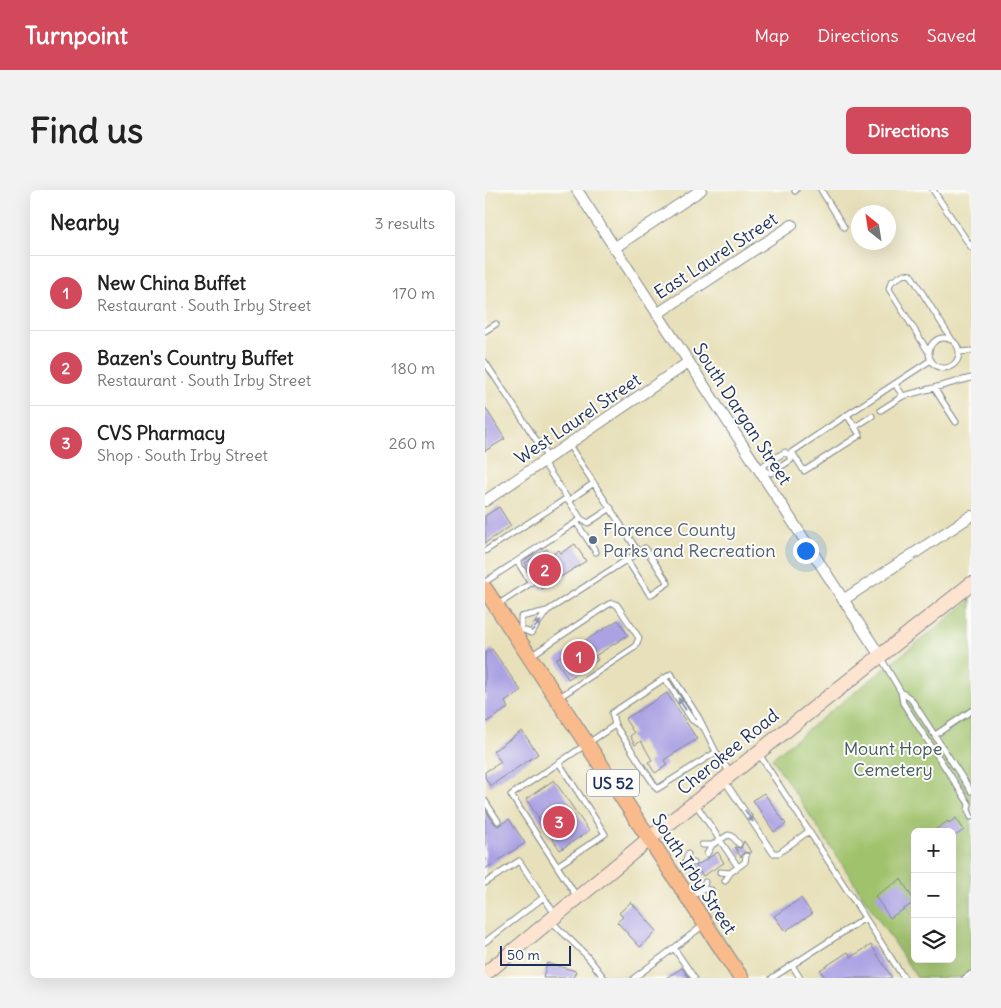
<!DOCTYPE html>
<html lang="en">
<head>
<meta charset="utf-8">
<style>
	:root { --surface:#fff; --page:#f2f2f2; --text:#222; --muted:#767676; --line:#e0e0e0; --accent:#d1495b }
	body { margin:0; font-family:Delius,sans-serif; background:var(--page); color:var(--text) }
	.controls { position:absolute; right:15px; bottom:15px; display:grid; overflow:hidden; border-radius:8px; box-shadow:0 5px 20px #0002 }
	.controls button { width:45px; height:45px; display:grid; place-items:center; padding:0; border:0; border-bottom:1px solid var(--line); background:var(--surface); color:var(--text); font:25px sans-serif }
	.compass { position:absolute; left:366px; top:15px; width:45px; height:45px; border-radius:50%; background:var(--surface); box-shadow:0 5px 20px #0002; rotate:330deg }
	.scale { position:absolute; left:15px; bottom:12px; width:71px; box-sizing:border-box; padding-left:5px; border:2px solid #1b2f5e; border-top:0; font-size:14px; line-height:18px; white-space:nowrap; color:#1b2f5e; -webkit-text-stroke:4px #fdfcf7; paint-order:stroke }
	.you { position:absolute; left:320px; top:360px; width:18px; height:18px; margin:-12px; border:4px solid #fff; border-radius:50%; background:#1a73e8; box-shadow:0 0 0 8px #1a73e833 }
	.badge { display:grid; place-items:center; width:32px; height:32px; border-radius:50%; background:var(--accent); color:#fff; font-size:16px; font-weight:700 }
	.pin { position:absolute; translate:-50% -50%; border:2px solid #fff; box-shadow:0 1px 5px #0006 }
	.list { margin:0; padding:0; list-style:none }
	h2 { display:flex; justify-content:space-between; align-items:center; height:65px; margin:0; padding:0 20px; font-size:21px }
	h2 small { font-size:16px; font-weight:400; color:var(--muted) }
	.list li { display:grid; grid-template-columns:32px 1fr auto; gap:15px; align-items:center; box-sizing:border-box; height:75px; padding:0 20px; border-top:1px solid var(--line) }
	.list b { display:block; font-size:19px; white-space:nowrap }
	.list p { margin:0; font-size:16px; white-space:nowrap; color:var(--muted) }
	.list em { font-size:16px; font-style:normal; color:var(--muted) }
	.icon { flex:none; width:28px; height:28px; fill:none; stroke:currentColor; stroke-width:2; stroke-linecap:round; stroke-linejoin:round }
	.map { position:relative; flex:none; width:486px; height:788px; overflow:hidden; border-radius:8px }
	header { display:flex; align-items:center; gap:30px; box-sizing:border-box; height:70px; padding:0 25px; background:var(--accent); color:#fff }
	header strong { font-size:24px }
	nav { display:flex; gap:28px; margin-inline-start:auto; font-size:18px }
	.intro { display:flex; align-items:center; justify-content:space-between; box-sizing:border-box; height:120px; padding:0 30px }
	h1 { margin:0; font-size:35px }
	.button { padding:12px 22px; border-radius:8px; background:var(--accent); color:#fff; font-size:18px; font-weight:700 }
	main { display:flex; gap:30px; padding:0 30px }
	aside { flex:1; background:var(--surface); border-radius:8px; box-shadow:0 5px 20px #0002 }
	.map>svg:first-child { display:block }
</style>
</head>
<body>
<header>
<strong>Turnpoint</strong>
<nav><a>Map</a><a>Directions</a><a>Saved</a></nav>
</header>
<div class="intro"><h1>Find us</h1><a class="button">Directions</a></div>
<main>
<aside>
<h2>Nearby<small>3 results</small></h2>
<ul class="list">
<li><span class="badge">1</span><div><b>New China Buffet</b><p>Restaurant · South Irby Street</p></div><em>170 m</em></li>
<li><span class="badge">2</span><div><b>Bazen's Country Buffet</b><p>Restaurant · South Irby Street</p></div><em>180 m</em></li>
<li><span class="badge">3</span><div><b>CVS Pharmacy</b><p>Shop · South Irby Street</p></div><em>260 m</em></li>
</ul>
</aside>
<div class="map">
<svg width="486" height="788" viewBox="0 0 486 788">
	<rect width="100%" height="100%" fill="#fdfcf7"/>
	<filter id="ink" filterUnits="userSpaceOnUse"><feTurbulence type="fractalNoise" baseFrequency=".02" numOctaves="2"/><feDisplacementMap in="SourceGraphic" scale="10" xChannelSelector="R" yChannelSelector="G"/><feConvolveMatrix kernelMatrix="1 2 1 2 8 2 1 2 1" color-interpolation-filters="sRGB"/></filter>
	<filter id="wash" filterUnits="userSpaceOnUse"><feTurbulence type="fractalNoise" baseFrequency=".0096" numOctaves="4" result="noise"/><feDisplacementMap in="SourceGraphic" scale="20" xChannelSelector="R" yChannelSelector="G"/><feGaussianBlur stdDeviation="1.12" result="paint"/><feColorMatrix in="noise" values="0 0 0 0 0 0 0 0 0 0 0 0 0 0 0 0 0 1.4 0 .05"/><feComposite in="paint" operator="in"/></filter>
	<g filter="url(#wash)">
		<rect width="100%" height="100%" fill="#e7e0ba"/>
		<path fill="#a0c26c" stroke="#5e7865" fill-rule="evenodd" d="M486,410V788H432L287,568ZM430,642H467V769H430Z"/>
		<g id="blocks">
			<path fill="#aba2e3" d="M0,217L20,249L0,261Z
				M14,317L26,336L0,353V326Z
				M90,354L101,371L57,399L40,373L62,359L66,366L74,360L76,363Z
				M133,430L143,445L110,466L113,470L83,489L71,469Z
				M7,459L36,501L20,512L23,518L0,533V464Z
				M182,503L212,549L179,570L182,575L170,583L163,572L167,570L156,551L150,555L145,546L149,543L140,529Z
				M37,541L53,564L5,596L0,587V582L16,572L8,561Z
				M69,590L104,641L75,660L41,609Z
				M279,603L301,634L289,642L268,610Z
				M0,619L9,633L13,636L24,629L40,653L0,679Z
				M471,628L479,640L467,648V642H447L463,631L464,633Z
				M259,651L266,662L264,663L259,662L256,667L250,657L256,658Z
				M233,662L239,673L218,686L211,676Z
				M416,689L430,712L405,728L390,706Z
				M316,708L327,724L300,741L289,726Z
				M146,712L172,741L155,757L132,732L138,727L134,723Z
				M386,755L407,788H340L335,780L363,762L366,767Z
				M62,773L91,781L88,788H58Z
				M197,778L204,788H181Z"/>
		</g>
	</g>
	<g filter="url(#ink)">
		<use href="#blocks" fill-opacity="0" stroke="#81888c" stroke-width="1"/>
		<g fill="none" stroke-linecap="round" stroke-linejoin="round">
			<defs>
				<path id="lane" d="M336,0L359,37
					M448,0L486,57
					M310,1L311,0
					M0,141L11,134
					M444 163a15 15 0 1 1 30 0a15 15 0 1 1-30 0Z
					M474,162L486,161
					M444,163L404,99L406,92L419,84L426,85L467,150
					M0,172L63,268
					M449,198L471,232
					M418,206L486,188
					M396,220L418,206L410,194
					M362,225L446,170
					M370,237L387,226
					M84,255L154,363
					M304,265L307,262L362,225L375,245L319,281L307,262
					M276,283L280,281L286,283L306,270L304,265L300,262L279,275L280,281
					M83,311L109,293
					M96,329L103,333L126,318
					M91,332L111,362
					M0,361L82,308
					M0,392L96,329L58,272
					M14,414L46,393L32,371
					M36,439V427L62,421L160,358L183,393L165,405L142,370
					M36,439L46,443L62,421
					M47,465L124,414L128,413L132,415L154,448L150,457L73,508
					M396,468L416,502
					M178,488L183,493L207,530L218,537
					M450,545L486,521
					M231,562L172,599L130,535L127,523L186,484L214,528L231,562L246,584
					M274,564L419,788
					M239,590L288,663H294L324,641
					M486,601L426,509L416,502L418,513L484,614L483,620L486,627
					M0,611L13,631
					M210,613L253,677
					M217,655H227L222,664
					M227,655L243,645L247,646L254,654
					M203,664L200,673H208
					M72,676L120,644L74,573
					M235,682L245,683L240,691
					M245,683L260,672L261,666
					M220,692L218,699L226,700
					M0,693L34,671L70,724
					M92,707L26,605L130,535
					M206,707L218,699
					M67,732L102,766L119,788
					M0,752L59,707
					M307,775L315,788
					M149,788L189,758
					M209,788L189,758L220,734
					M287,788L380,728
					M480,788L486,784"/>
				<path id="street" d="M92,0L395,466
					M129,58L216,0
					M172,124L307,35
					M0,311L204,172
					M358,410L486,326"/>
				<path id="secondary" d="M0,784L164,649L486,394"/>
				<path id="primary" d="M0,399L256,788"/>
			</defs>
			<use href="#lane" stroke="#81888c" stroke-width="7"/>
			<use href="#street" stroke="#81888c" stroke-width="12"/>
			<use href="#secondary" stroke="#81888c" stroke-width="16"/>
			<use href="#primary" stroke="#81888c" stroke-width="17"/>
			<use href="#lane" stroke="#fff" stroke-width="5"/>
			<use href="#street" stroke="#fff" stroke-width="10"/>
			<use href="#secondary" stroke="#fde4d1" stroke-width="14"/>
			<use href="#primary" stroke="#fabb8c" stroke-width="15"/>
		</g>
		<defs><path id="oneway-solid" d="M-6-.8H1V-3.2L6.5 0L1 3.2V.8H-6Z" transform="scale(1.25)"/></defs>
		<g fill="#8d97ae">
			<use href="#oneway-solid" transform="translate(51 436) rotate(-49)"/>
			<use href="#oneway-solid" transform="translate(197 514) rotate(-122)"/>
			<use href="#oneway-solid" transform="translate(264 626) rotate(56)"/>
		</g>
	</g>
	<circle fill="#5c6f8a" stroke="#fdfcf7" stroke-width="2" cx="108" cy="350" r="5"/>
	<g text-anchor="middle" stroke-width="4" stroke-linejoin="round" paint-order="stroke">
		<rect fill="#fdfcf7" stroke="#5f6c8c" stroke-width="1" x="102" y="579.5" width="52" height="27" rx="4"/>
		<g font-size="16" font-weight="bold" fill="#1b2f5e">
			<text x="128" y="599">US 52</text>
		</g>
		<g font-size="18" fill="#1b2f5e" stroke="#fdfcf7">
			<text transform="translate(231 66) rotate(-33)" y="6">East Laurel Street</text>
			<text transform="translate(257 224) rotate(57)" y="6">South Dargan Street</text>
			<text transform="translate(93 229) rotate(-34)" y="6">West Laurel Street</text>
			<text transform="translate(243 562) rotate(-39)" y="6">Cherokee Road</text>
			<text transform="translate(209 684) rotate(57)" y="6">South Irby Street</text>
		</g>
		<g font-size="18" fill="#4e5e75" stroke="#fdfcf7" text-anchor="start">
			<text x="118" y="346">Florence County<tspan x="118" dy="21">Parks and Recreation</tspan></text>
		</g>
		<g font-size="18" fill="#435b62" stroke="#fdfcf7">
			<text x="408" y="565">Mount Hope<tspan x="408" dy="21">Cemetery</tspan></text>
		</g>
	</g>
</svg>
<div class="controls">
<button>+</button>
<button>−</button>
<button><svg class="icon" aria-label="layers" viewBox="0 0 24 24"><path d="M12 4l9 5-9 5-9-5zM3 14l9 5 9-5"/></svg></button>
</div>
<svg class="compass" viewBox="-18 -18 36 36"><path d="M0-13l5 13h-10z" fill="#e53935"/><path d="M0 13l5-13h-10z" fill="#767676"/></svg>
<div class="scale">50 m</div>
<div class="you"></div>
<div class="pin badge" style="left:94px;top:467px">1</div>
<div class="pin badge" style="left:60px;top:380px">2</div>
<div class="pin badge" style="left:74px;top:632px">3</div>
</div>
</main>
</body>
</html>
